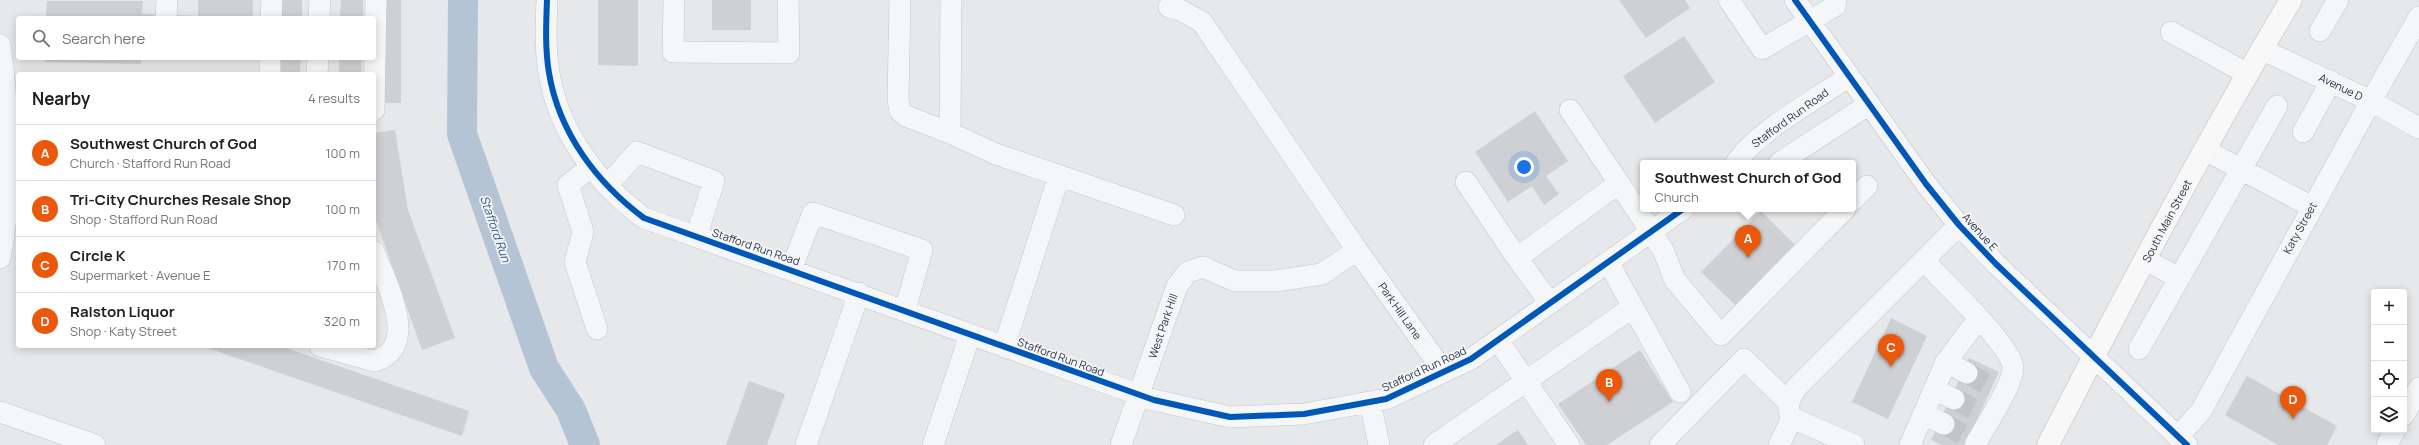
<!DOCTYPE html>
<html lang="en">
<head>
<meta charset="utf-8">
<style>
	:root { --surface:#fff; --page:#f6f6f6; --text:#202124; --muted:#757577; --line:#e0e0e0; --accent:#ea580c }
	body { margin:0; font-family:Manrope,sans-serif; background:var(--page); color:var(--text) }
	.controls { position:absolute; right:12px; bottom:12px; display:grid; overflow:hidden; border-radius:4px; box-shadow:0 2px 10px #0003 }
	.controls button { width:36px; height:36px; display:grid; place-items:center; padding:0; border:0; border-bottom:1px solid var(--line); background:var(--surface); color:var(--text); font:20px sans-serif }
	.you { position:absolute; left:1524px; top:167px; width:14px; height:14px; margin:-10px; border:3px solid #fff; border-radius:50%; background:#1a73e8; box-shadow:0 0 0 6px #1a73e833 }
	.badge { display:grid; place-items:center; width:26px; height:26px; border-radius:50%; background:var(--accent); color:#fff; font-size:13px; font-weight:700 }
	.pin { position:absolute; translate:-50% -33px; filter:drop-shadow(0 1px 2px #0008) }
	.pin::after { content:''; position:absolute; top:21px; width:14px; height:12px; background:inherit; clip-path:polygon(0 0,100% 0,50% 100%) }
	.popup { position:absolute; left:1640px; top:160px; width:216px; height:52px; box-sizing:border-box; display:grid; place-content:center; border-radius:4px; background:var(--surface); filter:drop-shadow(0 1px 3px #0005); font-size:13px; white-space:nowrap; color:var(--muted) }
	.popup b { font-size:15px; color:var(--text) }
	.popup::after { content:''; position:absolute; left:50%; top:100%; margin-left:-8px; border:8px solid transparent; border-top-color:var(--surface) }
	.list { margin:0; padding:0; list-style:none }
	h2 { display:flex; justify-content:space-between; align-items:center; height:52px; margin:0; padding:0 16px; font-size:17px }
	h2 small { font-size:13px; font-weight:400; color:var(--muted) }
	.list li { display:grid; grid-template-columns:26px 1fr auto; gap:12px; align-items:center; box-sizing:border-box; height:56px; padding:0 16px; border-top:1px solid var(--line) }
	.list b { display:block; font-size:15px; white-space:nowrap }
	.list p { margin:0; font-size:13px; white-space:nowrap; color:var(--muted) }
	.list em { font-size:13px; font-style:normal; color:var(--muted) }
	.icon { flex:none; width:22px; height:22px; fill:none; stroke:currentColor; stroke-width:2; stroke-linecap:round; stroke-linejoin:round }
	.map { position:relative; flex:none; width:2419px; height:445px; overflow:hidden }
	.search { position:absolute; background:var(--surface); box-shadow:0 2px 10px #0003; left:16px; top:16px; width:360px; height:44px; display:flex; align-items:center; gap:10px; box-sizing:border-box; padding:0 14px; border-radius:4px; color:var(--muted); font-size:15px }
	.panel { position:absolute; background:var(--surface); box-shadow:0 2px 10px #0003; left:16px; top:72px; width:360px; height:276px; border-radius:4px }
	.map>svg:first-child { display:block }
</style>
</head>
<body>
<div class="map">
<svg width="2419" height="445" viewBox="0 0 2419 445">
	<rect width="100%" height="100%" fill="#e6e8ea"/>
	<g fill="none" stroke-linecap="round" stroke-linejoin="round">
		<path stroke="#b4c4d5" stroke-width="30" d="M463,0L462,134L544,368L571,410L585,445"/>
	</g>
	<path fill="#ced0d3" d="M198,0H253V18H46L47,1H143L142,14L198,16Z
		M279,0H302V18H279Z
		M341,0H363V18H340Z
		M384,0H401V103H383Z
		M598,0H638V66L598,65Z
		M712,0H751V30H712Z
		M1619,0H1685L1690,8L1646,38Z
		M1684,36L1715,82L1655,123L1623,76Z
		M45,58H141V64L45,62Z
		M278,58H301L300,74H277Z
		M339,58H362L361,74H339Z
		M1535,111L1568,161L1546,176L1559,194L1544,205L1532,186L1508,202L1475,152Z
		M395,130L408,210L455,338L422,350L374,215V133Z
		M1761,211L1795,245L1735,305L1701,272Z
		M1891,318L1927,336L1888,419L1852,402Z
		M202,346H280L469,411L462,436Z
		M1640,350L1673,402L1607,445H1586L1558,404Z
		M1969,358L1999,372L1965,445H1942L1931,440Z
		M2247,376L2337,426L2327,445H2278L2225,415Z
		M749,381L785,394L767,445H726Z
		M1518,430L1528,445H1496Z"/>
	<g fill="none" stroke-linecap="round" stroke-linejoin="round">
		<path stroke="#c1c4c9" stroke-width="21" stroke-dasharray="21 10" stroke-linecap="butt" d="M1967,373L1990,386
			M1954,399L1978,411
			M1944,424L1965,435"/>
		<defs>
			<path id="minor" d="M547,0C546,25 545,49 549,73C559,133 597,183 644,218L1154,400L1230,417L1304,414L1386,399L1471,359L1683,209
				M674,0L673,52L789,53L788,0
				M900,0L898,100L900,111L906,116L950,133
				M951,0L950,133L996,154L1174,215
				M1729,0L1762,49L1835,6L1836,0
				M1795,0L1926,184L1959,225L1996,264L2187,445
				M1169,7L1180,10L1202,22L1357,250L1444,372
				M166,18L167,0
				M271,18L272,0
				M319,18L320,0
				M2320,31L2338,0
				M2171,32L2248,74
				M0,45C9,108 13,195 0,258
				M2261,49L2371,101L2419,128
				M270,74V58
				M317,74L318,58
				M374,110L376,0
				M1570,110L1619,183
				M2303,132L2331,81
				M2205,150L2312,207
				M1736,163C1757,131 1815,100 1848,77
				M1779,163L1868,105
				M591,167L568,185L583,232L575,262L597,329
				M1466,182L1517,258
				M607,186L637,152L714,181L696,237
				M1853,200L1867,186
				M2146,260L2179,278
				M1924,261C1941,279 2013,347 2013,368C2013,385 1984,428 1975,445
				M791,270L813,213L922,250L905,310
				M1550,303L1517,258L1619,183L1663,250L1675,280L1721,335L1845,209
				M1633,307L1680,392
				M1498,340L1569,445
				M320,346L374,361C422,348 385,280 374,252
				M1004,347L1059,176
				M2139,349L2277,106
				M1946,362L1967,373
				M1934,390L1954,399
				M1370,402L1379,445
				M0,412L95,445
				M1924,414L1944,424
				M2404,415L2419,388
				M2178,437L2201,411L2371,101L2419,17
				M806,445L859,293
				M933,445L970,335
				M1121,445L1177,286L1188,272L1203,267L1235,281H1275L1322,274L1357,250
				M1434,445L1633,307L1608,262
				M1660,445L1744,359L1788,402
				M1779,445L1792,418
				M1854,445L1792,418C1785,406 1790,399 1796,388L1959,225
				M1910,445L1946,362L1979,318
				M2387,445L2395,430"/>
			<path id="highway" d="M2048,445C2125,295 2204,145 2291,0"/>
		</defs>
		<use href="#minor" stroke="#c4c6c8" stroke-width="22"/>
		<use href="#highway" stroke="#b8bbbf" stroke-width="23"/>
		<use href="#minor" stroke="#f5f6f7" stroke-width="21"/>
		<use href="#highway" stroke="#f8f8f8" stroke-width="22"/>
		<defs>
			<path id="cycleway" d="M547,0C546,25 545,49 549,73C559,133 597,183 644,218L1154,400L1230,417L1304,414L1386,399L1471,359L1683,209
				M1795,0L1926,184L1959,225L1996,264L2187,445"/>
		</defs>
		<use href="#cycleway" stroke="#f4f6f9" stroke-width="8"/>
		<use href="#cycleway" stroke="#0057b8" stroke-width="6"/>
	</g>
	<g text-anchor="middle" stroke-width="3.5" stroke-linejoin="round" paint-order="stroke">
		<g font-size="11" fill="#2b3445" stroke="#f4f6f9">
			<text transform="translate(2341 87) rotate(26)" y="4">Avenue D</text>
			<text transform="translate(1790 118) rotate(-36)" y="4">Stafford Run Road</text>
			<text transform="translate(2167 221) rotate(-62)" y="4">South Main Street</text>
			<text transform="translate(2300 228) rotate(-61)" y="4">Katy Street</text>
			<text transform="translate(1980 232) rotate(48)" y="4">Avenue E</text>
			<text transform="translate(756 247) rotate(19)" y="4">Stafford Run Road</text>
			<text transform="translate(1400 311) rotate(55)" y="4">Park Hill Lane</text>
			<text transform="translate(1163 326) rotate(-71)" y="4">West Park Hill</text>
			<text transform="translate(1061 357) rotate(20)" y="4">Stafford Run Road</text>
			<text transform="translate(1424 369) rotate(-25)" y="4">Stafford Run Road</text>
		</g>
		<g font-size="12" font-style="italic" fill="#34527a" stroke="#f4f6f9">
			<text transform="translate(495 229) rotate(71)" y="4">Stafford Run</text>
		</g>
	</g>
</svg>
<div class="controls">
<button>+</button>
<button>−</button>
<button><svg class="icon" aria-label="locate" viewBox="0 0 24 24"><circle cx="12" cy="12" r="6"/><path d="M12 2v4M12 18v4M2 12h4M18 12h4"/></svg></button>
<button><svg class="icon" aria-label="layers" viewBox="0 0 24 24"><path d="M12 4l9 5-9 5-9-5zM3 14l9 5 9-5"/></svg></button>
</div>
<div class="you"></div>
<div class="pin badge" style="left:1748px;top:258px">A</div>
<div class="popup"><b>Southwest Church of God</b>Church</div>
<div class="pin badge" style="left:1609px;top:402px">B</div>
<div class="pin badge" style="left:1891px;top:367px">C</div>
<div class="pin badge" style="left:2293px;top:419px">D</div>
<div class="search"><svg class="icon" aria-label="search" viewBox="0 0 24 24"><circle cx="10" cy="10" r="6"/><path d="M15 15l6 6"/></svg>Search here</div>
<section class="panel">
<h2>Nearby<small>4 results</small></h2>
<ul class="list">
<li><span class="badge">A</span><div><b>Southwest Church of God</b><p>Church · Stafford Run Road</p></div><em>100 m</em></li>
<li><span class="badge">B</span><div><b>Tri-City Churches Resale Shop</b><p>Shop · Stafford Run Road</p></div><em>100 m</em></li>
<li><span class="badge">C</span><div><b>Circle K</b><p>Supermarket · Avenue E</p></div><em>170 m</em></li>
<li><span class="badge">D</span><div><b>Ralston Liquor</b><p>Shop · Katy Street</p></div><em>320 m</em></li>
</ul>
</section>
</div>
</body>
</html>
